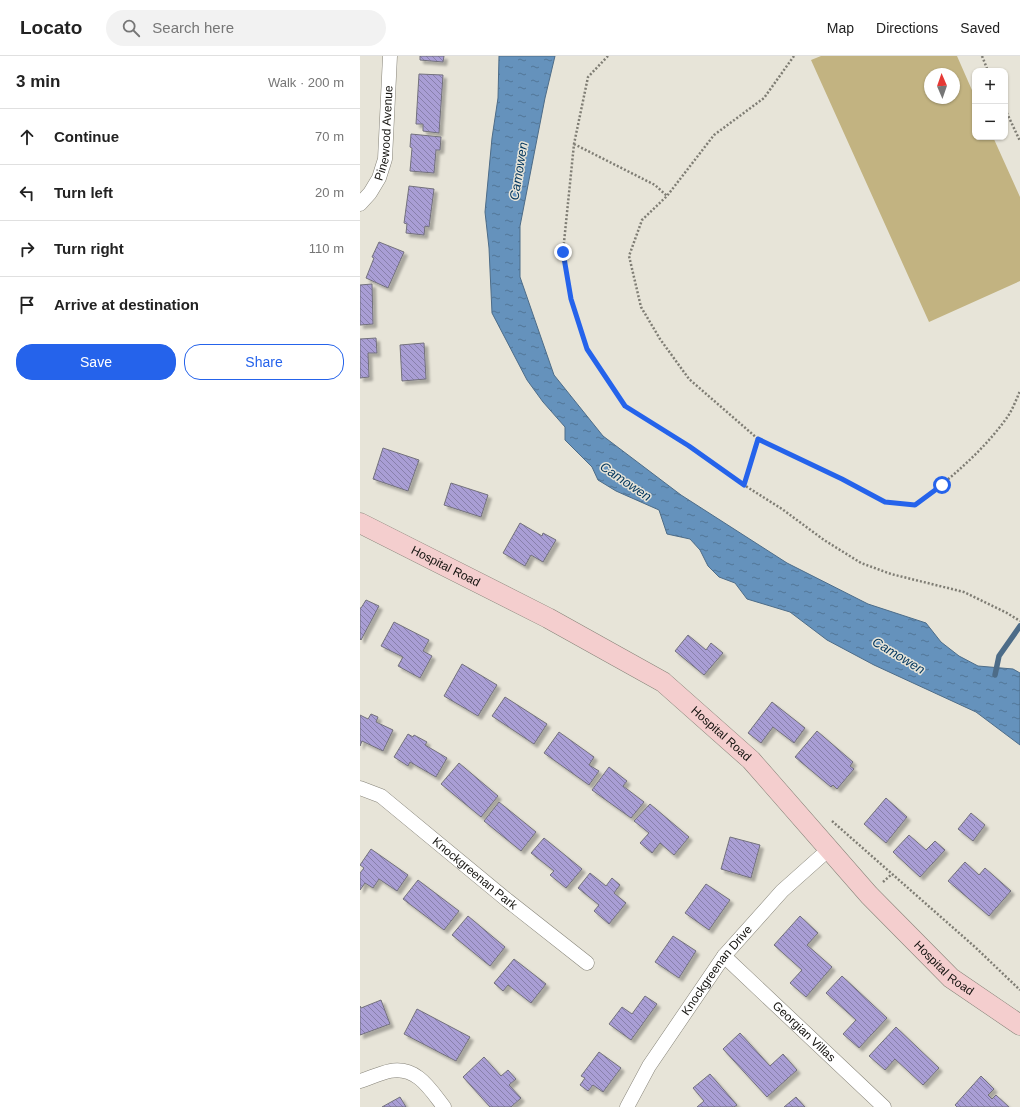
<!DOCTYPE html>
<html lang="en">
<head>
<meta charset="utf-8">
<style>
	:root { --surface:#fff; --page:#f2f2f2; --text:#222; --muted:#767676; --line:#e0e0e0; --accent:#2563eb }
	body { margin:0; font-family:Arial,sans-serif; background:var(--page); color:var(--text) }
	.controls { position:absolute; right:12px; top:12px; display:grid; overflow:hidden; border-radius:8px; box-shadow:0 1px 3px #0004 }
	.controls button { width:36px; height:36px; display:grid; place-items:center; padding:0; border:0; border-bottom:1px solid var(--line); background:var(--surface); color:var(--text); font:20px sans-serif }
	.compass { position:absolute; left:564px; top:12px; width:36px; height:36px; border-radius:50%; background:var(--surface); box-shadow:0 1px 3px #0004; rotate:358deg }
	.stop { position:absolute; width:12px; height:12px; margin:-9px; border:3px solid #2563eb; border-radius:50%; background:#fff }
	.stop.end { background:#2563eb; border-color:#fff; box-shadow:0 1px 4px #0008 }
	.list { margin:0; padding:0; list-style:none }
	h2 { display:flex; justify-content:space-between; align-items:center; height:52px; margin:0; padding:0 16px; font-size:17px }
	h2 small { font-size:13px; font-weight:400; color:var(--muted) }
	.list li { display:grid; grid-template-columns:26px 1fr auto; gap:12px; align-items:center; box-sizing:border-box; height:56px; padding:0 16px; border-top:1px solid var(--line) }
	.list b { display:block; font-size:15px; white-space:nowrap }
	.list em { font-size:13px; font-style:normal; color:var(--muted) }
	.actions { display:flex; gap:8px; padding:12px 16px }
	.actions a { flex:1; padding:9px 0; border:1px solid var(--accent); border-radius:16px; text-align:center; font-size:14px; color:var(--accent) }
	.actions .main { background:var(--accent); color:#fff }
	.icon { flex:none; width:22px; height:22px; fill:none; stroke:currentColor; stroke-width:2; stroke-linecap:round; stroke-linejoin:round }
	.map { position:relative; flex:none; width:660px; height:1051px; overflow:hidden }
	header { display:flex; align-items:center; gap:24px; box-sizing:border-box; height:56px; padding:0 20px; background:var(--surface); border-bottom:1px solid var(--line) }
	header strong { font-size:19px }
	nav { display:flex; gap:22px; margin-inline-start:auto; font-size:14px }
	.search { width:280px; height:36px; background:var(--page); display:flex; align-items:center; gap:10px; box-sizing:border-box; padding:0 14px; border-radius:22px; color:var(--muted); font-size:15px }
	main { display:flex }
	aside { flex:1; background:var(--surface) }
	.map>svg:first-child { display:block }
</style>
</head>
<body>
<header>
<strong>Locato</strong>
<div class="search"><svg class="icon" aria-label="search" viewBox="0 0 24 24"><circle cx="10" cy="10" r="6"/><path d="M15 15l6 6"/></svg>Search here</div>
<nav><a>Map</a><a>Directions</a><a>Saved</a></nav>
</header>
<main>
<aside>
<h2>3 min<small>Walk · 200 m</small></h2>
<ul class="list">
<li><svg class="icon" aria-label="ahead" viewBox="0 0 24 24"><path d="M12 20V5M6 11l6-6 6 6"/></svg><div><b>Continue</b></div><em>70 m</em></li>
<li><svg class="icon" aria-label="left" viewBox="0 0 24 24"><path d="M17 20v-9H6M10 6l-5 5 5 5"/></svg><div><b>Turn left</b></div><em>20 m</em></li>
<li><svg class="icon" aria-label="right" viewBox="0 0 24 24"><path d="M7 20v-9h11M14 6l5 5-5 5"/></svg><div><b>Turn right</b></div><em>110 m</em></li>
<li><svg class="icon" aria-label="arrive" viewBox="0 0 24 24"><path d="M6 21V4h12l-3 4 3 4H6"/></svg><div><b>Arrive at destination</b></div></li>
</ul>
<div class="actions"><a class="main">Save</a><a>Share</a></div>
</aside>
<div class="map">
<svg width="660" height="1051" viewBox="0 0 660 1051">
	<defs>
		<pattern id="water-ripples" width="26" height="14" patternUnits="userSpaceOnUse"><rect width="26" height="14" fill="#6592bc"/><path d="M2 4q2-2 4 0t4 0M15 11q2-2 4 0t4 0" fill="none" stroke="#527697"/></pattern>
		<pattern id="building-back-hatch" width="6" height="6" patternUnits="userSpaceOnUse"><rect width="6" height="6" fill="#a99ed5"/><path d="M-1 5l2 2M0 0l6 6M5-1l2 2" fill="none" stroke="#8880ab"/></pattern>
		<filter id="shadow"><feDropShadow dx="3.5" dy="3.5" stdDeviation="1" flood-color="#0004"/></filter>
	</defs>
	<rect width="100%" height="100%" fill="#e7e4d8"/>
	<path fill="#c2b381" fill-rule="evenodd" d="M461,0H597L615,41V81H633L660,141V225L569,266L451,4ZM570,18H594V42H570Z"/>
	<path fill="url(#water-ripples)" stroke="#4d6c88" d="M139,0H195L185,42L160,170V221L194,319L243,380L321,439L427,507L508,548L566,567L581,586L599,600L618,610L653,613L660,617V689L616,656L514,609L467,584L430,556L387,543L375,527L359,521L348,510L340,494L330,483L307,478L299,454L256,435L238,424L232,411L205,384V371L183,346L167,324L132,257L129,192L125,156L132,82L138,42Z"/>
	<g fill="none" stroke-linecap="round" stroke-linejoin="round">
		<path stroke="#4d6c88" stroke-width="5.5" d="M635,619L639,600L660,570"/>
	</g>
	<path fill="url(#building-back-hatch)" stroke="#73717c" filter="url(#shadow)" d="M60,0H84L83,6L60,4Z
		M59,18L83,19L79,77L63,75V68H56Z
		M51,78L81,81L80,94H76L74,117L50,115L52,92L50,91Z
		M49,130L74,133L69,171L65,170L64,179L46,177L47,168L44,167Z
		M19,186L44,196L28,232L6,222L14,202L12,201Z
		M12,228L13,268L0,269V229Z
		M16,282L17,297H8L9,321L0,322V283Z
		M64,287L66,323L42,325L40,289Z
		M23,392L59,404L48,435L13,423Z
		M91,427L128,439L121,461L84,449Z
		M160,467L182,480L183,477L196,484L183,506L171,499L165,510L143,497Z
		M6,544L19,550L1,584L0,583V552H1Z
		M34,566L69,584L63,595L72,600L60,622L38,610L43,601L21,590Z
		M328,579L346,594L351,587L363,597L344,619L315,595Z
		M102,608L137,629L118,660L84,640Z
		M145,641L187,668L174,688L132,660Z
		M412,646L445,672L434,687L413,671L401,687L388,677Z
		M11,658L18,661L16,666L33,674L23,695L2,685L0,690V659L8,663Z
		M457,675L493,706L490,710L494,713L477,733L473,729L471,731L435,701Z
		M199,676L234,701L229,709L239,715L229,729L184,697Z
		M48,678L53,681L54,679L67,686L65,689L87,702L76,721L50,706L48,710L34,701Z
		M99,707L138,740L121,761L81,728Z
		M249,711L267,725L263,730L284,746L271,762L232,734Z
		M526,742L547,761L526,787L504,768Z
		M139,746L176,776L161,795L124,765Z
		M290,748L329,781L314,799L300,787L292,797L280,787L289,777L274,765Z
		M611,757L625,769L613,785L598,773Z
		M549,779L566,794L575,785L585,794L560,821L533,796Z
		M370,781L400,789L391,822L361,813Z
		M184,782L222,813L206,832L190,819L194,815L171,797Z
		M11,793L48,819L37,835L19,823L13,832L5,827L0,834V817L4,812L0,809Z
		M605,806L619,819L625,812L651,835L629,860L588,825Z
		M230,817L246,830L252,822L260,829L254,837L266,847L249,868L234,855L239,849L218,832Z
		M58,824L99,855L84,874L43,843Z
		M346,828L370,844L349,874L325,857Z
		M108,860L145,891L130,910L92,879Z
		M440,860L458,877L447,889L472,911L446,941L430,927L442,914L414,889Z
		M313,880L336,895L319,922L295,906Z
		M154,903L186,928L171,947L148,929L143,935L134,927Z
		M482,920L527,962L499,992L483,978L496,964L466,937Z
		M285,940L297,948L271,984L249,968L262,951L272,958Z
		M21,944L30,968L0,979V950L1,952Z
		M57,953L110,981L96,1005L44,978Z
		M536,971L579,1012L563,1029L535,1003L525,1014L509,1000Z
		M380,977L410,1010L423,998L437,1014L407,1041L363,993Z
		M239,996L261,1012L243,1036L233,1029L228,1035L220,1029L225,1022L221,1020Z
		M124,1001L141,1020L148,1014L156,1023L149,1029L161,1042L151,1051H130L103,1021Z
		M350,1018L377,1049L374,1051H337L344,1045L333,1032Z
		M621,1020L634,1033L628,1039L632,1043L636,1039L649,1051H597L595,1049Z
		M40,1041L46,1051H22Z
		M436,1041L445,1051H424Z"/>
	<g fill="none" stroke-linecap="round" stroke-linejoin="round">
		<defs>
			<g id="street">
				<path id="s1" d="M0,148L10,137L19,122L25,103L30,0"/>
				<path id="s2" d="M0,732L21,740L147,844L227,907"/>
				<path id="s3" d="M364,900L524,1051"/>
				<path d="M0,1025C10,1022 20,1017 30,1015C57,1010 70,1033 84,1051"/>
				<path id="s4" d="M267,1051L289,1010L364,900L422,835L468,794"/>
			</g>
			<g id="secondary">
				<path id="s5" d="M0,467L188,562L303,626L391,704L509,839L591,922L660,969"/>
			</g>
		</defs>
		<use href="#street" stroke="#868378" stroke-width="15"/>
		<use href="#secondary" stroke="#868378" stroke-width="21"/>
		<path stroke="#7f7d74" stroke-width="2.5" stroke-dasharray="2 2" stroke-linecap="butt" d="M248,0L228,21L214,88L203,196L211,243L227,293L265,350L329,391L384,429L422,453L464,484L501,507L531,518L604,536L647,557L660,565
			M434,0L404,42L354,79L307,140L282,164L269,200L281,251L300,283L329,323L398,383L482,423L525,446L555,449C589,424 621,397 646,363C652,355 656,344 660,335
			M622,0L628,15
			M645,53L660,85
			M214,88L295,129L307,140
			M384,429L398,383
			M472,765L615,891L660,934
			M523,826L532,818"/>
		<use href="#street" stroke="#fff" stroke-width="14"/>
		<use href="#secondary" stroke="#f4cece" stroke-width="20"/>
	</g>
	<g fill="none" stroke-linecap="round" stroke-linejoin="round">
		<path stroke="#2563eb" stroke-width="5" d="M203,196L211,243L227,293L265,350L329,390L384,429L398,383L482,423L525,446L555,449L582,429"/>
	</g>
	<g text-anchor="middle" stroke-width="3" stroke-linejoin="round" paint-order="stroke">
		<g font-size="12" fill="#151410" stroke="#e7e4d8">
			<text dy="4" stroke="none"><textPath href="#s1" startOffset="78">Pinewood Avenue</textPath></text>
			<text dy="4" stroke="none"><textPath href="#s5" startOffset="96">Hospital Road</textPath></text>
			<text dy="4" stroke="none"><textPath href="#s5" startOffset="420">Hospital Road</textPath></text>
			<text dy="4" stroke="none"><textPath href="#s2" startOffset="144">Knockgreenan Park</textPath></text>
			<text dy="4" stroke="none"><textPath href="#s5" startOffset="744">Hospital Road</textPath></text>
			<text dy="4" stroke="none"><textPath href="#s4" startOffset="164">Knockgreenan Drive</textPath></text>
			<text dy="4" stroke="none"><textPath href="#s3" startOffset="110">Georgian Villas</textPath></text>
		</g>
		<g font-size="13" font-style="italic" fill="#00355d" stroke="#e7e4d8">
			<text transform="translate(158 115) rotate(-81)" y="5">Camowen</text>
			<text transform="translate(266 425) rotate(34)" y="5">Camowen</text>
			<text transform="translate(539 599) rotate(31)" y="5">Camowen</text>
		</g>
	</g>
</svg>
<div class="controls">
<button>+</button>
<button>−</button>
</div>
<svg class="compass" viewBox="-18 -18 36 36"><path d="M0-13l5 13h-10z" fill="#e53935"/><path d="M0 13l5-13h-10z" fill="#767676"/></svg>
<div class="stop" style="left:582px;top:429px"></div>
<div class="stop end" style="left:203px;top:196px"></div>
</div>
</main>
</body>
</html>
